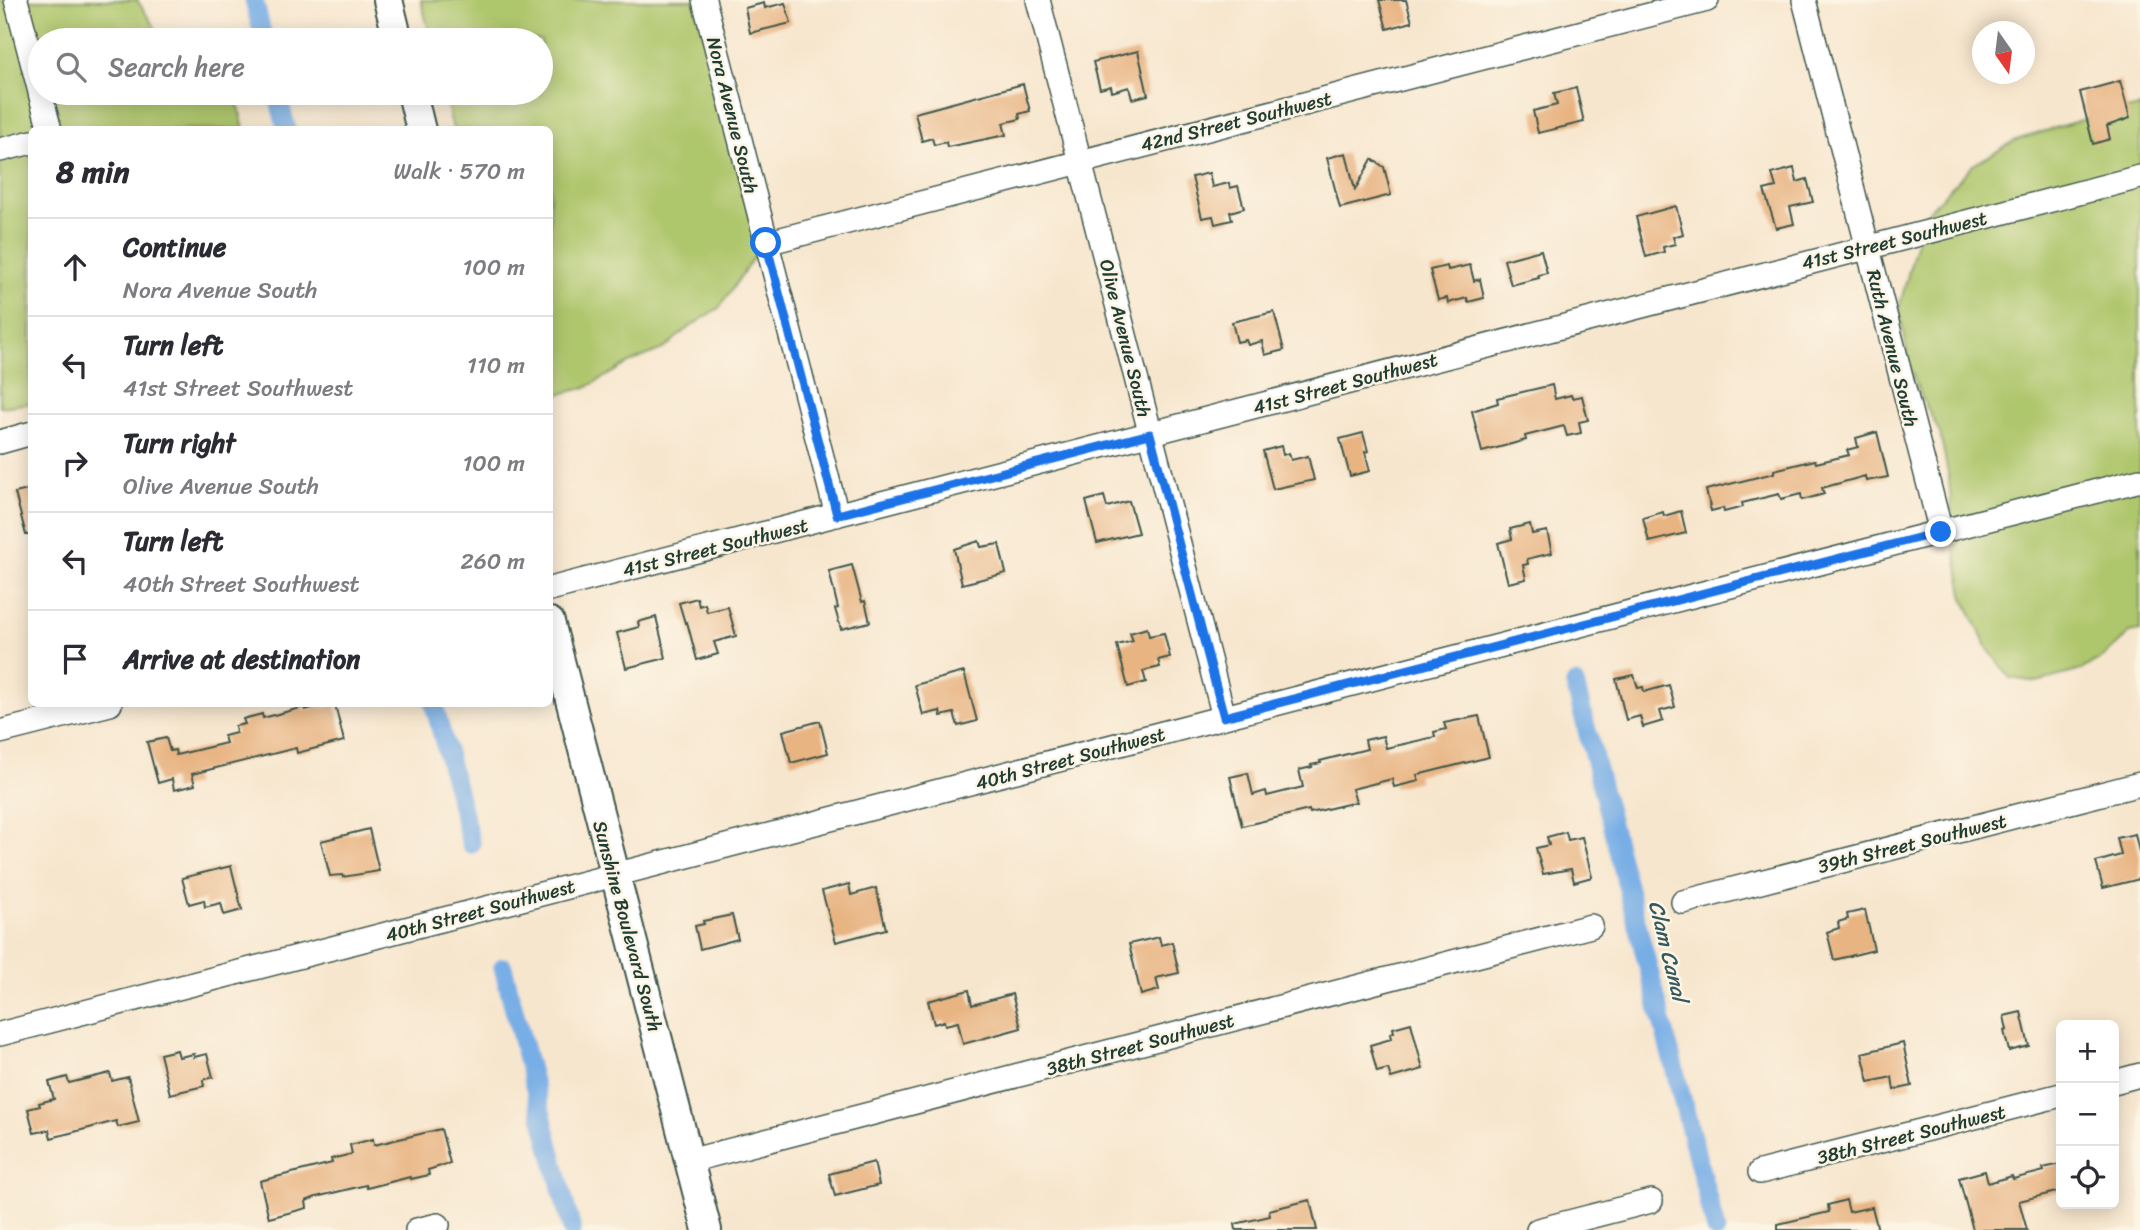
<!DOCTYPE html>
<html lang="en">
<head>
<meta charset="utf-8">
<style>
	:root { --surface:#fff; --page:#f2f2f3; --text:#2b2b33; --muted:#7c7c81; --line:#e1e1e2 }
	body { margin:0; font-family:Sriracha,sans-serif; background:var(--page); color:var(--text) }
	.controls { position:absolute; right:21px; bottom:21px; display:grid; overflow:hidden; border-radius:10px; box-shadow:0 4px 18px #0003 }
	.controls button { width:63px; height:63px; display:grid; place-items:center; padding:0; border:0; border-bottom:2px solid var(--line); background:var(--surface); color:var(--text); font:35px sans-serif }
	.compass { position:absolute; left:1972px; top:21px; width:63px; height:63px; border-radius:50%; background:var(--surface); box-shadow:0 4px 18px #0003; rotate:166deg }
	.stop { position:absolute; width:21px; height:21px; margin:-16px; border:5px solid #1a73e8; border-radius:50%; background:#fff }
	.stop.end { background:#1a73e8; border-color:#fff; box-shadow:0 2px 7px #0008 }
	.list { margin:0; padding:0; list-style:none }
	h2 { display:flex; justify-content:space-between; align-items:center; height:91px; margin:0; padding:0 28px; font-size:30px }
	h2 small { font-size:23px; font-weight:400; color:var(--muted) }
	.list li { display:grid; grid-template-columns:46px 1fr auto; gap:21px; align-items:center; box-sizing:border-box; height:98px; padding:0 28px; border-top:2px solid var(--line) }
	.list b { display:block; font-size:26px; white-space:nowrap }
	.list p { margin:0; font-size:23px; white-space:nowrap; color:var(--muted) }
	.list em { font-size:23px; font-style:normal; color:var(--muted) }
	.icon { flex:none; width:38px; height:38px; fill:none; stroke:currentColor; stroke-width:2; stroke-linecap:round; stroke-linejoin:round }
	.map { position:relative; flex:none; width:2140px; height:1230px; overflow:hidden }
	.search { position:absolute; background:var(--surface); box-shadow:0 4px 18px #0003; left:28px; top:28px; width:525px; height:77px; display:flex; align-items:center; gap:18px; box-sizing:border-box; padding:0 24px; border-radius:38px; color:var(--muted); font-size:26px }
	.panel { position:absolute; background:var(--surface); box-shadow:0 4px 18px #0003; left:28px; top:126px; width:525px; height:581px; border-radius:10px }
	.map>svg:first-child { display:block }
</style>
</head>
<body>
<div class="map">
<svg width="2140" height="1230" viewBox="0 0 2140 1230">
	<rect width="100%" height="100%" fill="#fcf5e5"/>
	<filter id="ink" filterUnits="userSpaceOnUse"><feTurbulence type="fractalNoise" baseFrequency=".0143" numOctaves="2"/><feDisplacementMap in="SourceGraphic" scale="14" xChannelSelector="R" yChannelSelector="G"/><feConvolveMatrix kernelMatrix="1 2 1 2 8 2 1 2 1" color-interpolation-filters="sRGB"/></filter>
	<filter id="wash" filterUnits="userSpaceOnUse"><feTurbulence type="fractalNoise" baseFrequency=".00686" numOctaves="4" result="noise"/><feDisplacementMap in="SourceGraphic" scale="28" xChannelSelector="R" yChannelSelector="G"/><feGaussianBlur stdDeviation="1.57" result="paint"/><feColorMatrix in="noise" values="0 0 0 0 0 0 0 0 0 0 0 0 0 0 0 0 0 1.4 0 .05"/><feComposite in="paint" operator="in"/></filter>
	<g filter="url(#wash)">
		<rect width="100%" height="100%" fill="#f7e6ce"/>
		<path fill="#aec66c" stroke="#668250" stroke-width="2" d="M0,0H137L160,35L166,40H40V93H235L244,129L32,130L31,403L0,407Z
			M421,0H694L761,246L720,307L684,331L665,348L631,362L585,388L550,396V130L453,129L444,93H541V40H431Z
			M2140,107V631L2130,633L2100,660L2078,671L2037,682L2010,678L1988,649L1964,599L1954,545L1949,478L1940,433L1921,396L1910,367L1899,308L1924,215L1973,165L2016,140L2088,118Z"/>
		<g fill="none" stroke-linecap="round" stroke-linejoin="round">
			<path stroke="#78aee6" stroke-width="19" d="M254,0L264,40
				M277,93L287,130
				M1575,684L1716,1230
				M434,704L471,844
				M503,967L572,1230"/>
		</g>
		<g id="blocks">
			<path fill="#e8b482" d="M1379,0H1406L1412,22L1387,29Z
				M764,3L765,8L785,3L791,23L750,33L745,8Z
				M1138,51L1148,95L1132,99L1129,87L1112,92L1111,86L1100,89L1093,62Z
				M2120,81L2130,118L2107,126L2110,139L2093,144L2080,92Z
				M1023,84L1030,111L1019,114L1020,119L1003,123L1006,135L947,147L946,142L934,145L932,138L922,141L915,113Z
				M1576,88L1584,122L1538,133L1533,111L1557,105L1554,93Z
				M1346,153L1355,190L1372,159L1384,167L1391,195L1340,208L1327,158Z
				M1794,168L1797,182L1807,179L1813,202L1790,207L1794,224L1776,228L1764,190L1776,187L1772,174Z
				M1209,173L1212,187L1229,183L1230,188L1238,186L1244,208L1230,212L1232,220L1215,224L1213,216L1202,218L1192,177Z
				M1676,206L1683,234L1673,237L1675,244L1663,247L1664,252L1646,257L1636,217Z
				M1541,250L1547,273L1538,275L1539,278L1511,285L1504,260Z
				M1470,265L1474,281L1480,279L1484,298L1468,302L1467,298L1448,303L1447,298L1438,300L1430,270L1447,266L1448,270Z
				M1274,312L1284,350L1265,355L1262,341L1248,345L1246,340L1237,342L1232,322Z
				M1552,385L1555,399L1571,395L1572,398L1582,396L1588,420L1579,422L1581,433L1567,436L1564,426L1525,436L1526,440L1482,452L1472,411L1498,403L1497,398Z
				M1877,432L1888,477L1866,481L1865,476L1822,488L1824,494L1802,500L1801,494L1781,499L1779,494L1742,503L1743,507L1724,512L1723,508L1711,511L1706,490L1774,473V470L1815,460L1816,463L1849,455L1847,450L1858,447L1856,438Z
				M1363,433L1368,451L1365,452L1370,471L1350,476L1340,439Z
				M1281,446L1283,455L1289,453L1291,460L1308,456L1314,480L1273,489L1263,451Z
				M32,489V535H26L15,493Z
				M1104,496L1107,507L1129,501L1138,533L1097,543L1086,501Z
				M1681,511L1686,533L1649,542L1643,518L1663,512L1664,516Z
				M1530,524L1532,534L1547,531L1552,553L1527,559L1528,564L1523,565L1526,579L1508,583L1498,543L1512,539L1510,529Z
				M979,541L981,547L999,544L1006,573L962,584L954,549Z
				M852,565L862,602L865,601L870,622L841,629L835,609L838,608L829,571Z
				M697,598L699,606L705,604L707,612L728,607L736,636L714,642L718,654L697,660L687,622L685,623L679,603Z
				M656,617L666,658L626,668L617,633L639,627L638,622Z
				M1147,628L1149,636L1164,633L1170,657L1158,660L1160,667L1143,671L1146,682L1128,687L1117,645L1133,641L1130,633Z
				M964,672L977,721L958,726L954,713L941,716L940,711L923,715L915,685Z
				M1634,675L1638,688L1643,687L1644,692L1669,685L1675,707L1660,711L1663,721L1643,727L1640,716L1626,720L1616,679Z
				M322,705L323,707L335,705L344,741L297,753L296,748L192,774L195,785L174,790L172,779L158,783L147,742L166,738L170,751L175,750L176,755L226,743L224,736L236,733L235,726L245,724L243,719L262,714L263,718L304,707L305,710Z
				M1479,716L1489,757L1417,775L1419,781L1394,787L1392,779L1352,789L1356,802L1310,813L1309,810L1242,826L1230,777L1248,773L1253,795L1266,791L1267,796L1303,787L1299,770L1312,767L1311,765L1321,763L1320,761L1367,749L1365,740L1383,736L1386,748L1435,737L1434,732L1446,729L1444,723Z
				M820,721L828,753L791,763L783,731Z
				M369,829L379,871L343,877L342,875L330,876L321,841Z
				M1566,832L1568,840L1582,837L1592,877L1574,882L1571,869L1543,874L1536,848L1549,845L1547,837Z
				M2135,834L2140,856V879L2103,888L2096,862L2121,855L2117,838Z
				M231,866L242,910L224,915L221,903L205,907L204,900L189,904L182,878Z
				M849,884L851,895L876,888L886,929L836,942L822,891Z
				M1865,910L1874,950L1834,960L1827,932L1839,928L1838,922L1848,919L1847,914Z
				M732,915L738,939L700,949L695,926L704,924L703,921Z
				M1159,937L1161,945L1172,942L1179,973L1156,978L1159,990L1141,995L1129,944Z
				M969,990L972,1005L1012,994L1021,1028L963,1044L958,1022L945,1025L944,1021L934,1024L928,1001Z
				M2021,1012L2029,1046L2009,1051L2004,1031L2007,1030L2004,1016Z
				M1411,1023L1423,1069L1391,1078L1388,1069L1377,1072L1370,1045L1391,1039L1390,1033L1394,1032L1393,1028Z
				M1903,1043L1912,1086L1894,1090L1892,1077L1869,1082L1862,1053Z
				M177,1050L179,1057L194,1054V1057L207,1054L213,1077L203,1080L204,1086L170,1094L160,1054Z
				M110,1073L112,1081L128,1077L139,1122L118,1127L116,1121L51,1138L49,1130L34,1133L28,1109L40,1106L39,1103L54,1099L49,1082L67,1077L69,1083Z
				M441,1129L450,1163L428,1170L429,1175L411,1179L410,1177L367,1188L366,1185L316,1197L306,1201L307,1208L269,1218L260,1181L332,1163L331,1159L352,1154L350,1145L373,1139L374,1145Z
				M874,1162L879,1185L835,1196L829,1174Z
				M2061,1164V1191L2019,1201L2027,1230H1973L1959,1178L1985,1171L1988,1183L2012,1176L2013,1179L2044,1171L2043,1168Z
				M1310,1200L1317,1230H1236L1235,1224L1270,1216L1269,1210Z
				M1846,1200L1849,1212L1872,1207L1878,1230H1778V1224L1829,1212L1828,1205Z"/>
		</g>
	</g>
	<g filter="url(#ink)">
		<use href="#blocks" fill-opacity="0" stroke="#3f564b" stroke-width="2"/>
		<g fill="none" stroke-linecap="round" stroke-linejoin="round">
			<defs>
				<path id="minor" d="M16,0L40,92
					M704,0L837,515
					M1038,0L1224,717
					M1804,0L1941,532
					M40,93L50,130
					M0,150L32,142
					M766,243L1707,0
					M0,442L32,433
					M550,589L2140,177
					M0,732L110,704
					M1683,902L2140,784
					M0,1034L2140,480
					M2114,1082L2140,1075
					M689,1161L1591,926
					M1760,1172L2061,1095
					M417,1230L438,1225
					M1538,1230L1651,1201"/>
				<path id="tertiary" d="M388,0L398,40
					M412,93L421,130
					M550,622L707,1230"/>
			</defs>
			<use href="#minor" stroke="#3f564b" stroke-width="26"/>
			<use href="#tertiary" stroke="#3f564b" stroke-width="32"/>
			<use href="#minor" stroke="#fff" stroke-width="23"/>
			<use href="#tertiary" stroke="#fff" stroke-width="28"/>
		</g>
	</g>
	<g fill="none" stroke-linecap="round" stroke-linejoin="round" filter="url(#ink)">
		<path stroke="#1a73e8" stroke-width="9" d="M766,243L837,515L1150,434L1224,717L1941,532"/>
	</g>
	<g text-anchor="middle" stroke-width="5" stroke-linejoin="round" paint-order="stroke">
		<g font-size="19" fill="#1f3d34" stroke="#fcf5e5">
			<text transform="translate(733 115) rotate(76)" y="7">Nora Avenue South</text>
			<text transform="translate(1236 121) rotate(-14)" y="7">42nd Street Southwest</text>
			<text transform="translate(1894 240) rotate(-14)" y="7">41st Street Southwest</text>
			<text transform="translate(1126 338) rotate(76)" y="7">Olive Avenue South</text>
			<text transform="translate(1893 348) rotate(76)" y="7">Ruth Avenue South</text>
			<text transform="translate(1345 383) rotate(-15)" y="7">41st Street Southwest</text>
			<text transform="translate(715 547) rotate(-14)" y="7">41st Street Southwest</text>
			<text transform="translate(1070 758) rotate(-15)" y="7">40th Street Southwest</text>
			<text transform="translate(1912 843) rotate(-14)" y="7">39th Street Southwest</text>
			<text transform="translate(480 910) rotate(-15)" y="7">40th Street Southwest</text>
			<text transform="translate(628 926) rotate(75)" y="7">Sunshine Boulevard South</text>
			<text transform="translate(1140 1044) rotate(-15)" y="7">38th Street Southwest</text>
			<text transform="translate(1911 1134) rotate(-14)" y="7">38th Street Southwest</text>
		</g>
		<g font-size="21" font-style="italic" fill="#355960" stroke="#fcf5e5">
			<text transform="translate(1668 951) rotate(76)" y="7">Clam Canal</text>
		</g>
	</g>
</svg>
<div class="controls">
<button>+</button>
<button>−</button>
<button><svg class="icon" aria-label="locate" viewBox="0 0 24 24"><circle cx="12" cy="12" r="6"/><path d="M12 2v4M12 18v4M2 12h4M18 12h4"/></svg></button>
</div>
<svg class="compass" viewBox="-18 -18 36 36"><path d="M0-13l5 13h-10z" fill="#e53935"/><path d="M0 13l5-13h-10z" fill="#7c7c81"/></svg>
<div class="stop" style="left:766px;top:243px"></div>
<div class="stop end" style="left:1941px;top:532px"></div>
<div class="search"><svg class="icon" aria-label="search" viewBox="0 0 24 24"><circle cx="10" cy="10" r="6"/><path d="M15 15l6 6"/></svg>Search here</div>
<section class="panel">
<h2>8 min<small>Walk · 570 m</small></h2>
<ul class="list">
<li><svg class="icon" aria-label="ahead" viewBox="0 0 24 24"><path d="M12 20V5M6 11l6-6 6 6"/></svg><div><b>Continue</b><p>Nora Avenue South</p></div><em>100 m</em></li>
<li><svg class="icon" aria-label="left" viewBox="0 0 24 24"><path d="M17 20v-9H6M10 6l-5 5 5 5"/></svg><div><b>Turn left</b><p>41st Street Southwest</p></div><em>110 m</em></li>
<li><svg class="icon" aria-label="right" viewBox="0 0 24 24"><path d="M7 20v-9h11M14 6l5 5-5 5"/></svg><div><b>Turn right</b><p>Olive Avenue South</p></div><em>100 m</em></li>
<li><svg class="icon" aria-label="left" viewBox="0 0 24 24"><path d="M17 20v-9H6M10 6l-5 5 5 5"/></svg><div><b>Turn left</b><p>40th Street Southwest</p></div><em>260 m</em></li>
<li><svg class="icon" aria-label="arrive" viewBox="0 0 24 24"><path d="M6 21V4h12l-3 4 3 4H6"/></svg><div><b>Arrive at destination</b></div></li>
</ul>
</section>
</div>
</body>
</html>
